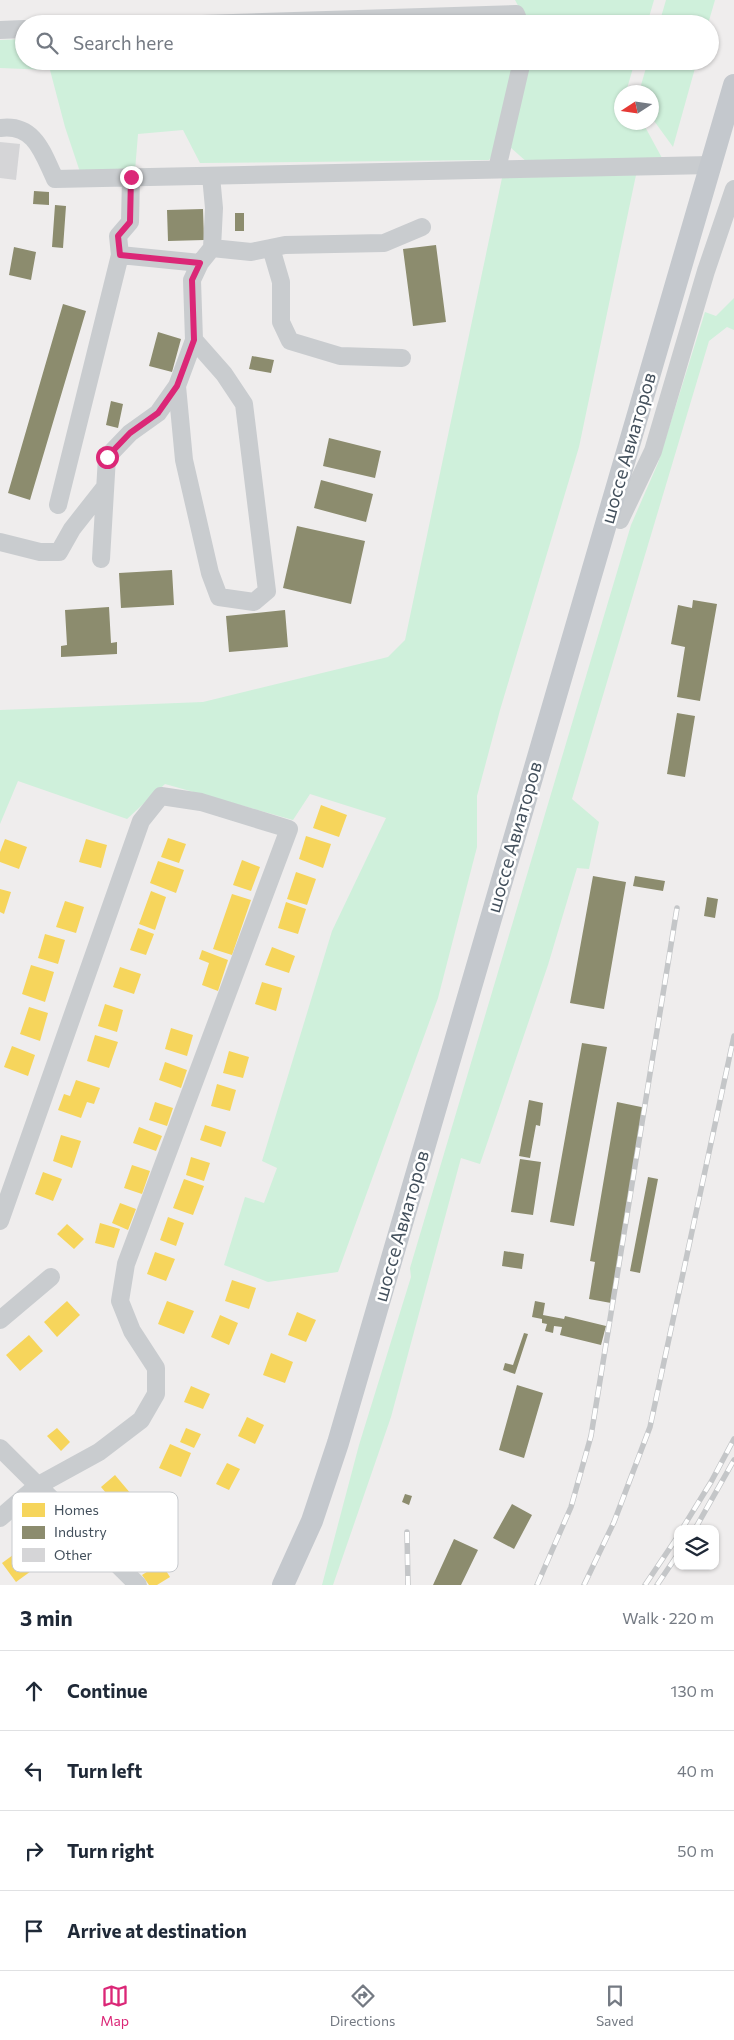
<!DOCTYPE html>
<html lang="en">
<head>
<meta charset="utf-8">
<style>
	:root { --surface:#fff; --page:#f2f2f3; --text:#1f2937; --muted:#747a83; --line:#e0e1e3; --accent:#db2777 }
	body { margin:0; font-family:Commissioner,sans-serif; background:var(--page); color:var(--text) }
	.controls { position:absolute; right:15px; bottom:15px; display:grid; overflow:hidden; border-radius:10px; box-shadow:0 1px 4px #0004 }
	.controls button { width:45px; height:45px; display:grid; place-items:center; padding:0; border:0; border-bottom:1px solid var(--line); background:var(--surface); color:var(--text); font:25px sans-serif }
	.compass { position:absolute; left:614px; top:85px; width:45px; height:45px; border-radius:50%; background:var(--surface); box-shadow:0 1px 4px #0004; rotate:258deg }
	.stop { position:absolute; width:15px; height:15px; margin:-11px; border:4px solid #db2777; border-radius:50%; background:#fff }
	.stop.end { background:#db2777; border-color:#fff; box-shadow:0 1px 5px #0008 }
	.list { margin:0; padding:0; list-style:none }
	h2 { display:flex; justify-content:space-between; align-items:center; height:65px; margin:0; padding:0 20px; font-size:21px }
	h2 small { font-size:16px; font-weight:400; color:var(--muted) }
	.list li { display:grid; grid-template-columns:32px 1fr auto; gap:15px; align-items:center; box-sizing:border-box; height:80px; padding:0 20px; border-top:1px solid var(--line) }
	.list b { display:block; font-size:19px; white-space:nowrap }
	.list em { font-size:16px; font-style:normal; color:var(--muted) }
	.icon { flex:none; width:28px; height:28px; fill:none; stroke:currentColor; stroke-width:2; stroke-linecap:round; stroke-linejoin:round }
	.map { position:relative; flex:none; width:734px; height:1585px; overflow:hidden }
	.search { position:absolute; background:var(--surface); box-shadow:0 1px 4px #0004; left:15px; right:15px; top:15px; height:55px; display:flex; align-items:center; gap:12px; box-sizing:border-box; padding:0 18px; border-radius:28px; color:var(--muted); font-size:19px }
	.sheet { height:385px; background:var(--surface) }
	nav { display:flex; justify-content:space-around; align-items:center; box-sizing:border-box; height:70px; border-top:1px solid var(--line); background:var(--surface); font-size:14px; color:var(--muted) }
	nav a { display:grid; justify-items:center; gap:2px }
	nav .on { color:var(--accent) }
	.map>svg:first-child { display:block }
</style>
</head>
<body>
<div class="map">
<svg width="734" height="1585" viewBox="0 0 734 1585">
	<rect width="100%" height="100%" fill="#efeded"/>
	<path fill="#cff0db" d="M515,0H654L647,24H528Z
		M666,0H715L708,24H659Z
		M24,39V61H516L497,149L489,160L200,163L183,130L138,134L135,171L80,172L65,127L50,70L0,68V40Z
		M530,61H635L626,92H622V122L643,123L662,158L528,163L510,147Z
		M648,61H697L673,147L652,118V92H639Z
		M636,175L579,447L500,710L477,796V847L438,998L338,1272L268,1282L224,1265L245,1197L264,1203L277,1168L262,1161L332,931L386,818L310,794L293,820L165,784L127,819L18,781L0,824V710L203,702L388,657L405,640L502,178Z
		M734,298V330L727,327L709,341L572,799L599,822L589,869L577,868L548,965L480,1164L461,1158L391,1417L333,1585H322L359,1445L411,1277L410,1268L631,525L658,463L705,312L716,316Z"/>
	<path fill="#f6d55c" d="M321,805L347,815L339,837L313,828Z
		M306,836L331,844L323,868L299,859Z
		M168,838L186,844L179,863L161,857Z
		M5,839L27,847L19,869L0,862V852Z
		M86,839L107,845L101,868L79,862Z
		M242,860L260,867L251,891L233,885Z
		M158,861L184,870L176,893L150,883Z
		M296,872L316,879L307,905L287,899Z
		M0,889L11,892L4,914L0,912Z
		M151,891L166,897L155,930L139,924Z
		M232,894L251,900L232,955L213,949Z
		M65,901L84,907L76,933L56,927Z
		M286,902L306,909L298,934L278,928Z
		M138,928L154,934L146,955L130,950Z
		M45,934L65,940L58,964L38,958Z
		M272,947L295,956L289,973L265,965Z
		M202,950L228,960L218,991L202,985L209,963L199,959Z
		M31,965L54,972L45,1002L22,994Z
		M120,967L141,974L134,994L113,987Z
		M262,982L282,988L276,1011L255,1004Z
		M105,1004L123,1010L117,1032L98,1026Z
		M29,1007L48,1013L40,1041L20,1034Z
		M171,1028L193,1035L187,1056L165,1049Z
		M95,1035L118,1042L109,1068L87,1061Z
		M12,1046L35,1055L28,1076L4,1067Z
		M229,1051L249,1057L243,1078L223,1073Z
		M165,1062L187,1070L181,1088L159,1080Z
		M76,1080L100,1088L94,1104L87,1102L81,1118L58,1110L64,1094L70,1096Z
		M217,1084L236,1090L230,1111L211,1106Z
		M155,1102L173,1108L167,1126L149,1120Z
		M205,1125L226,1132L221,1147L200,1140Z
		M139,1127L162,1136L156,1151L133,1143Z
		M61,1135L81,1141L72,1168L53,1161Z
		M191,1157L210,1163L204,1181L186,1175Z
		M132,1165L150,1171L142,1194L124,1188Z
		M43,1172L62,1179L53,1201L35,1194Z
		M184,1179L204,1186L193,1215L173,1208Z
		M120,1203L136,1209L128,1230L112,1223Z
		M168,1217L184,1223L176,1246L160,1240Z
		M100,1223L120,1229L114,1248L95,1243Z
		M67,1224L84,1239L74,1249L57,1234Z
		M155,1252L175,1259L166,1281L147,1274Z
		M232,1280L256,1288L249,1309L225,1301Z
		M67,1301L80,1315L57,1337L44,1322Z
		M167,1301L194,1311L184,1334L158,1324Z
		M297,1312L316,1320L306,1342L288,1335Z
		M220,1315L238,1323L229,1345L211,1337Z
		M29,1335L43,1351L20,1371L6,1355Z
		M271,1353L293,1362L285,1383L263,1375Z
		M191,1386L210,1394L203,1409L184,1402Z
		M247,1417L264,1425L255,1444L238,1436Z
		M57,1428L70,1442L61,1451L47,1436Z
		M186,1428L201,1434L194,1448L180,1442Z
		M170,1444L191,1453L181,1477L159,1468Z
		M227,1463L240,1469L229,1490L216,1484Z
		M115,1475L131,1494L117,1506L101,1487Z
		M24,1547L38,1566L16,1582L2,1563Z
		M161,1563L170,1577L157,1585H149L142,1575Z"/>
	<path fill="#8c8c6e" d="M34,191L49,192V205L33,204Z
		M55,205L66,206L63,248L52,247Z
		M203,209L204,240L168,241L167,210Z
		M235,213H244V231H235Z
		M436,245L446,322L413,326L403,249Z
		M14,247L36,252L31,280L9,275Z
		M63,304L86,311L30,500L8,493Z
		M158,332L181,339L172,372L149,366Z
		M252,356L274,360L271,373L249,369Z
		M111,401L123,404L118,428L106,425Z
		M329,438L381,451L375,478L323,466Z
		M321,480L373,494L366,522L314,508Z
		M297,526L365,541L351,604L283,588Z
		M172,570L174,605L121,608L119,573Z
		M693,600L717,604L700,701L677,697L685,647L671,644L678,605L692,608Z
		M109,607L111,643L117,642V654L61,657V646L67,645L65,610Z
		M285,610L288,647L229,652L226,616Z
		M677,713L695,716L685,777L667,774Z
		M593,876L626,882L604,1009L570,1003Z
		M635,876L665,881L663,891L633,886Z
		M707,897L718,899L715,918L704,916Z
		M582,1043L607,1047L574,1226L550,1222Z
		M529,1100L543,1103L540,1126L536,1125L530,1158L519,1156Z
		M617,1102L646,1108L611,1303L589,1299L595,1262L590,1261Z
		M520,1159L541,1162L533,1215L511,1212Z
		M648,1177L658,1179L640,1273L630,1271Z
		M504,1251L524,1254L522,1269L502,1266Z
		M535,1301L545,1303L543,1315L564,1319L565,1316L606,1326L601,1345L560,1335L562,1327L554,1326L553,1333L545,1331L547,1324L542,1323V1319L532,1317Z
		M524,1333L528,1334L515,1374L503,1370L505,1363L513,1365Z
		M517,1385L543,1393L524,1458L499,1450Z
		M405,1494L412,1496L409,1505L402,1502Z
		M512,1504L532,1515L514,1549L493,1538Z
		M454,1539L478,1550L461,1585H433Z"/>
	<path fill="#d5d5d7" d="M0,142L20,144L16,180L0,178Z"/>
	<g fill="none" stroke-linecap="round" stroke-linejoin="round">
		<path stroke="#c9cccf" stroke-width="18" d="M202,24L516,14L520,24
			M0,30L24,29
			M0,128C35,123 43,154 55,179L711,165
			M497,169L522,61
			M212,248L251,252L285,245L384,243L422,227
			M271,248L281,282V322L290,341L340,356L402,358
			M120,255L200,263
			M194,340L177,386L184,460L210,573L219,597L254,602L267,591L244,404L224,374L194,340L192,280L200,263L212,248L214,208L211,176
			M58,505L120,255L118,236L130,222L131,177
			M620,520L653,451L706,271L734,189
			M0,542L40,552H59L72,529L105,487
			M101,559L107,457L130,433L158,413L177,386
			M0,1221L141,821L161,796L201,802L289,829L126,1264L120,1301L132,1331L156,1368V1394L141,1420L99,1452L37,1486L0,1518
			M0,1320L51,1277
			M0,1448L138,1585"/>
		<path stroke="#c4c8cd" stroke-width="22" d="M283,1585L312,1521L338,1443L734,85"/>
		<defs>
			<path id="rail" d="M682,1529L711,1482L734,1439
				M695,1529L734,1460
				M407,1532L408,1585
				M537,1585L571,1507L591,1436L677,908
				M584,1585L614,1522L650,1427L734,1036
				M645,1585L678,1536
				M657,1585L678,1554"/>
		</defs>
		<use href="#rail" stroke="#c4c6c8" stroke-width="5.5"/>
		<use href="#rail" stroke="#fff" stroke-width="4" stroke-dasharray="11" stroke-linecap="butt"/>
	</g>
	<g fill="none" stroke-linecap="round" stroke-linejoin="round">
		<path stroke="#db2777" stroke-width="6" d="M107,457L130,433L158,413L177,386L194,340L192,280L200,263L120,255L118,236L130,222L131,177"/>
	</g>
	<g text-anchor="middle" stroke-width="5" stroke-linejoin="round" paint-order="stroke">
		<g font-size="19" fill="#43505c" stroke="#fff">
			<text transform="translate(628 448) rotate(-74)" y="7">шоссе Авиаторов</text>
			<text transform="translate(514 837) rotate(-74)" y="7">шоссе Авиаторов</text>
			<text transform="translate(401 1226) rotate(-74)" y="7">шоссе Авиаторов</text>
		</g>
	</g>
	<rect x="12" y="1492" width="166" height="80" rx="8" fill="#fff" stroke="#c7cace" stroke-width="1"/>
	<rect x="22" y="1503" width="23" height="14" fill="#f6d55c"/>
	<rect x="22" y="1526" width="23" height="13" fill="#8c8c6e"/>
	<rect x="22" y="1548" width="23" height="14" fill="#d5d5d7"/>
	<g font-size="14" fill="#43505c">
		<text x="54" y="1515">Homes</text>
		<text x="54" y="1537">Industry</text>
		<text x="54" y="1560">Other</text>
	</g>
</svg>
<div class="controls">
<button><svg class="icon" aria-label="layers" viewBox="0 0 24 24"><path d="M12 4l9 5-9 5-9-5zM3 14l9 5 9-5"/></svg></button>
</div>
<svg class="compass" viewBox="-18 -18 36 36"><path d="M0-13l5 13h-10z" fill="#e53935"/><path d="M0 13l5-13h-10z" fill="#747a83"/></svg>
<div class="stop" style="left:107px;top:457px"></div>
<div class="stop end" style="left:131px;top:177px"></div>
<div class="search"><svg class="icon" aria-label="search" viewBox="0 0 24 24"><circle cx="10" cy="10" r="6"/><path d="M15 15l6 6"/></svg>Search here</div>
</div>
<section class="sheet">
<h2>3 min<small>Walk · 220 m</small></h2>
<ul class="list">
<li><svg class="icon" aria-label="ahead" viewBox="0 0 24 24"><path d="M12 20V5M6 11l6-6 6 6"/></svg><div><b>Continue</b></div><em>130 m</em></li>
<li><svg class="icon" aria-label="left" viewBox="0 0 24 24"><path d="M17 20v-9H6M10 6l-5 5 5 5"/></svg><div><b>Turn left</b></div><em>40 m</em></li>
<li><svg class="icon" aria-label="right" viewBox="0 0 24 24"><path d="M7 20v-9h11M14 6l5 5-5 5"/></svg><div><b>Turn right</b></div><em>50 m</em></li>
<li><svg class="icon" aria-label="arrive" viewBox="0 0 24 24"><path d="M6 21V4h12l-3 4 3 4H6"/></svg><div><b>Arrive at destination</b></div></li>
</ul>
</section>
<nav>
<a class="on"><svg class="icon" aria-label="map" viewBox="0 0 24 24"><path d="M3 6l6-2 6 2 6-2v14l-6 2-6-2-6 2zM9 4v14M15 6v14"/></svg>Map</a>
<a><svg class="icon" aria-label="directions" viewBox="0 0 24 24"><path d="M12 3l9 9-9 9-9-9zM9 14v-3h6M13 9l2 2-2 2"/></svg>Directions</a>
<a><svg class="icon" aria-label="saved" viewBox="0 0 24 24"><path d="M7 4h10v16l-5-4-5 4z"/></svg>Saved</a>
</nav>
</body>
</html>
